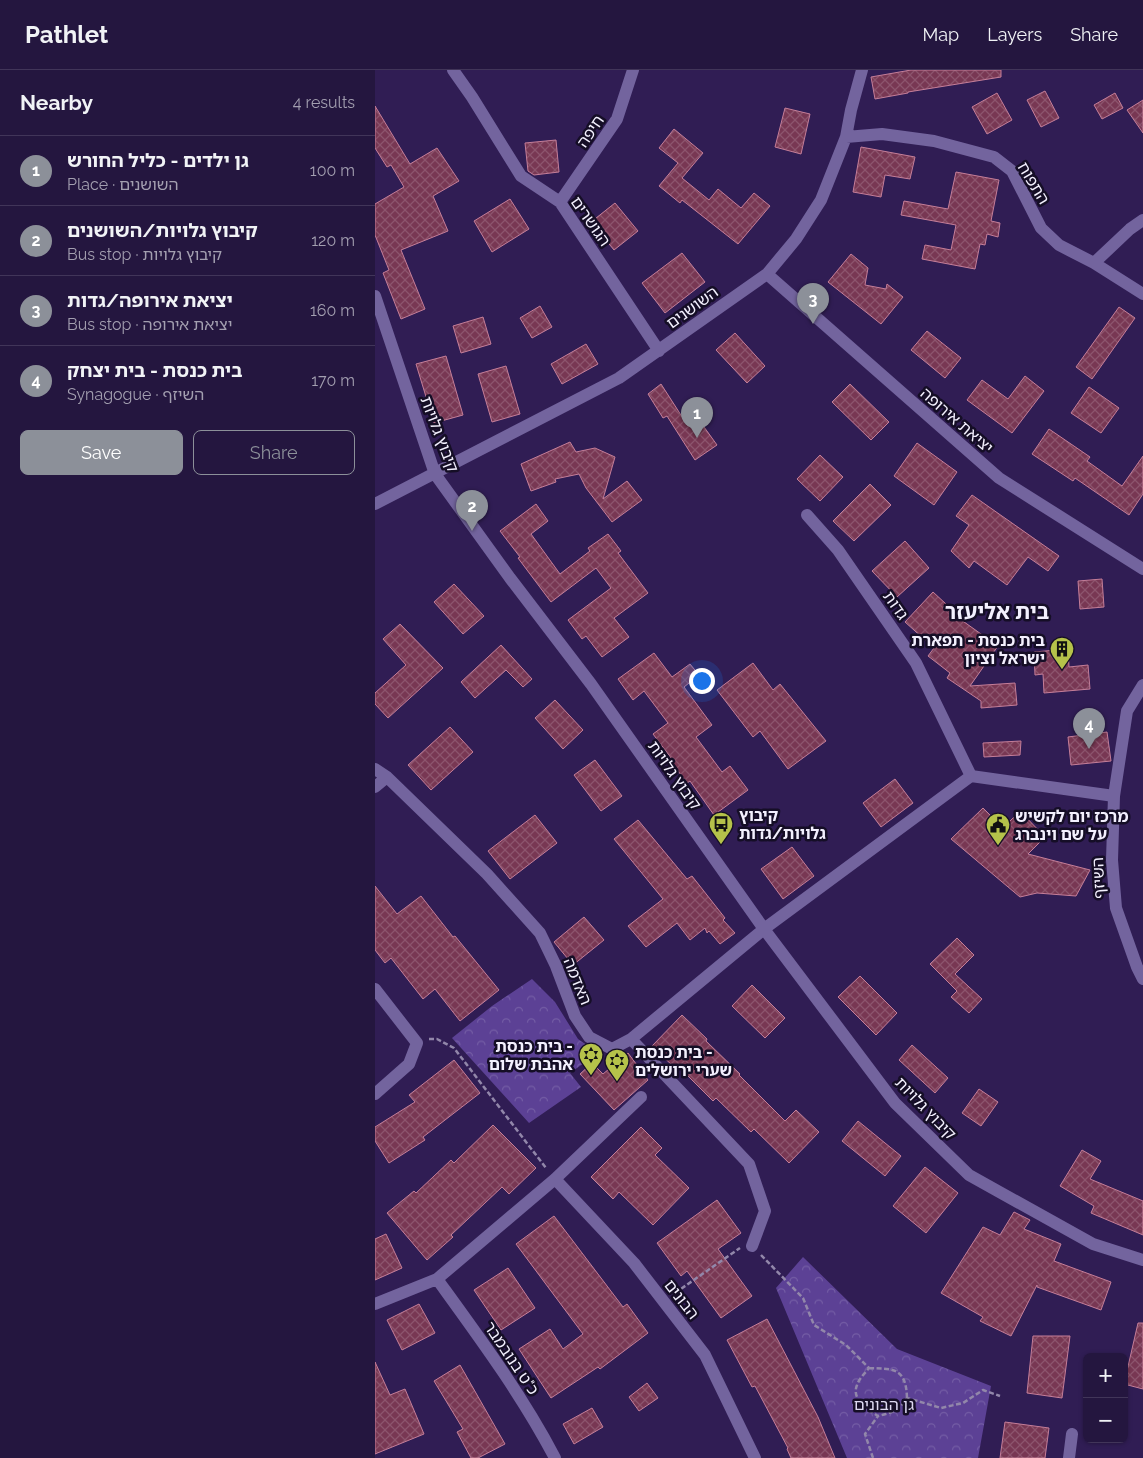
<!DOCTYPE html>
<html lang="en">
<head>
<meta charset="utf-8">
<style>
	:root { --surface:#24163f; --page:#30234a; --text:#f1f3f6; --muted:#a39fb0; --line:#413559; --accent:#8c9099 }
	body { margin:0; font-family:Raleway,"Noto Sans Hebrew",sans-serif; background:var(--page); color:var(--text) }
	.controls { position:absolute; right:15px; bottom:15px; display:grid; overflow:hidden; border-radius:8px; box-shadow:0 1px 4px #0004 }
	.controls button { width:45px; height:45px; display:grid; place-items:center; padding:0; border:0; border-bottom:1px solid var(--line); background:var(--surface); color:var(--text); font:25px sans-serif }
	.you { position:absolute; left:326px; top:610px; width:18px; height:18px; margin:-12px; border:4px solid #fff; border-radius:50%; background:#1a73e8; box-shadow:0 0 0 8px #1a73e833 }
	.badge { display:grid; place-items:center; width:32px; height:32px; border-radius:50%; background:var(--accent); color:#fff; font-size:16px; font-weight:700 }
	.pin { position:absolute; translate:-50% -41px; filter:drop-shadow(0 1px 2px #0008) }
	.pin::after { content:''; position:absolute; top:26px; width:18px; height:15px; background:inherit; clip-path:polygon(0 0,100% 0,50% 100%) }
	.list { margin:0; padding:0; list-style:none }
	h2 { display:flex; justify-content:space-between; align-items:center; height:65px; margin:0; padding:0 20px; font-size:21px }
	h2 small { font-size:16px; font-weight:400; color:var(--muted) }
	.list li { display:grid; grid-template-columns:32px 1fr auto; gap:15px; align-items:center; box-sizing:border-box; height:70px; padding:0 20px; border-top:1px solid var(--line) }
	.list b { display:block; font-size:19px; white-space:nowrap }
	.list p { margin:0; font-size:16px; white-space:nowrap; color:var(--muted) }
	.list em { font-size:16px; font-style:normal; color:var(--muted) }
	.actions { display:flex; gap:10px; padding:15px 20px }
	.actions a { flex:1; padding:11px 0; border:1px solid var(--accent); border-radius:8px; text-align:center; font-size:18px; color:var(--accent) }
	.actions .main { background:var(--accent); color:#fff }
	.map { position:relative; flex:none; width:768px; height:1388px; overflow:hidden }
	header { display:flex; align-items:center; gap:30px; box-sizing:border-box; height:70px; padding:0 25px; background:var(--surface); border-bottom:1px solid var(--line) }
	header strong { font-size:24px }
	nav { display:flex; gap:28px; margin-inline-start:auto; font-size:18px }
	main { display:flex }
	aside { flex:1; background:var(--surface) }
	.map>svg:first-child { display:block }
</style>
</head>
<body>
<header>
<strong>Pathlet</strong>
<nav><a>Map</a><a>Layers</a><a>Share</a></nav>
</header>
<main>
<aside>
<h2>Nearby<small>4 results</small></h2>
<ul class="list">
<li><span class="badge">1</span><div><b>גן ילדים - כליל החורש</b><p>Place · השושנים</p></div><em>100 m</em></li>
<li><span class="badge">2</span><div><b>קיבוץ גלויות/השושנים</b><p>Bus stop · קיבוץ גלויות</p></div><em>120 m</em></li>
<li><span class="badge">3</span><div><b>יציאת אירופה/גדות</b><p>Bus stop · יציאת אירופה</p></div><em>160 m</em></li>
<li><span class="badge">4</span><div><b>בית כנסת - בית יצחק</b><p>Synagogue · השיזף</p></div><em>170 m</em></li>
</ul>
<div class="actions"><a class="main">Save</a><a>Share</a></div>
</aside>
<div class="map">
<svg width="768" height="1388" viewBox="0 0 768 1388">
	<defs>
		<pattern id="park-crowns" width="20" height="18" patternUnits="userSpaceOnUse" patternTransform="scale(1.25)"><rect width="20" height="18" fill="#5c4195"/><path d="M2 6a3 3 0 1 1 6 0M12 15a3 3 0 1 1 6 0" fill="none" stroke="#745da5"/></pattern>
		<pattern id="building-cross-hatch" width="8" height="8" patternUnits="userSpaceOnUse" patternTransform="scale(1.25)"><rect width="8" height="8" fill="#783753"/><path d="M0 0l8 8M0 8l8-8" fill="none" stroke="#8c546d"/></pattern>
	</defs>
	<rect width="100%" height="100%" fill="#301d54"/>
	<path fill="url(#park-crowns)" d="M157,909L180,932L203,969L223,983L195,1003L206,1017L154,1053L77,968L117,936Z
		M428,1187L522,1279L616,1316L603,1388H472L401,1218Z"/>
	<path fill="url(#building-cross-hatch)" stroke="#c57e99" d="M536,0H626V7L533,22V23L500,29L496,7Z
		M670,21L684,48L666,57L652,30Z
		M622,23L637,50L612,64L597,37Z
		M740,23L748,38L727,49L719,35Z
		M768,30V63L752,40Z
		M0,36L35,94L62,78L84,111L58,126L73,161L26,180L50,239L26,249L8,203L14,200L0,165V134L29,117L16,95L12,97L0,78Z
		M410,38L435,44L426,84L400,77Z
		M299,59L328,83L307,108L334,130L343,119L366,138L379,123L395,136L363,174L307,130L305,133L284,116L303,93L284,78Z
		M181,70L184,102L159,105L153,101L150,73Z
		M486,77L540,87L535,109L510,105L506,127L478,122Z
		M581,102L624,110L616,151L625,153L623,167L612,164L610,175L605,174L600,199L547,189L550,175L576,180L581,155L526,145L529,131L573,139Z
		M135,129L154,159L117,182L99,151Z
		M240,133L263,161L239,180L216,152Z
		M307,183L330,212L290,243L267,213Z
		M476,184L493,198L490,215L511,219L512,214L528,227L506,254L453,212Z
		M165,236L177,257L157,268L145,248Z
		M744,237L760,248L717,309L701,297Z
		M108,247L116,274L86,283L78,256Z
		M552,261L586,288L570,308L536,280Z
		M360,263L390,296L372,313L341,280Z
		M211,274L223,294L187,314L176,294Z
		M71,286L88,345L59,353L41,294Z
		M131,296L145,344L117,352L103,304Z
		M650,306L669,321L637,363L592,330L607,310L633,329Z
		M286,314L313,356L324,350L342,375L320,390L292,346L288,348L273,324Z
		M475,314L514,352L496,370L457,332Z
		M714,317L744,338L726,363L696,343Z
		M674,359L715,387L712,391L747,416L768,386V424L754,445L700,408L698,411L657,384Z
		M195,372L201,382L220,378L240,387L228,429L252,411L267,430L237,452L211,418L204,404L180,409L181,412L156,421L146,394Z
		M542,373L582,402L559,435L519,406Z
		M445,385L468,407L445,431L422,409Z
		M495,414L516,435L479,471L458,451Z
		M597,425L684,486L673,501L653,487L632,515L599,491L594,498L576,481L594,455L581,446Z
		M161,434L173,451L156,464L185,504L215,481L213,478L233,464L246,481L243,483L273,523L239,548L254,567L227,587L211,566L207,569L193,550L236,518L221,498L176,532L143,488L145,487L125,461Z
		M530,471L554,498L522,527L497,501Z
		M727,509L729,537L705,539L703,511Z
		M79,514L109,546L88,564L59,532Z
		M558,522L571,534L568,537L623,576L595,616L640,613L642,635L606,638V631L572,608L575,603L553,586L559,578L530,552Z
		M25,554L68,598L13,648L0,634V623L31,595L8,569Z
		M126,575L157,609L148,617L131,600L100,628L86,612Z
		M693,579L694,597L713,595L715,619L669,623L668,604L660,605L659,582Z
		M279,583L297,607L315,594L324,605L309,617L337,655L321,667L347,702L355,696L373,720L339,745L315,711L312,713L297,693L299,692L278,664L293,653L269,621L258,630L243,609Z
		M378,593L398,620L405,614L451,671L413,699L385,661L378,667L342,620Z
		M180,630L208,660L188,679L160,648Z
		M75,657L98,682L56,720L33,695Z
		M732,662L736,691L696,695L693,667Z
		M646,671L645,685L609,687L608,673Z
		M220,690L247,726L226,741L199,705Z
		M520,709L538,733L506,757L488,733Z
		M608,738L628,758L645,741L670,767L653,784L715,800L701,826L662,823L645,827L576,769Z
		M160,745L182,773L135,809L113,781Z
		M263,750L312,809L317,806L350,848L348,850L360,863L345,874L334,861L332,863L330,858L315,870L302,853L271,877L253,856L288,829L239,769Z
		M417,777L439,806L408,829L386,799Z
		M0,816L22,844L46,826L78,867L80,866L124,920L85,951L60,919L48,929L16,888L10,893L0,880Z
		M209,847L229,870L198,895L179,872Z
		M582,868L599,885L580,904L607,929L594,943L576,927L582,921L555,894Z
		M485,906L522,943L501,965L463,927Z
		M377,915L410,948L390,968L357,936Z
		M307,945L332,969L331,971L365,1004L364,1005L410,1051L421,1040L444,1062L414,1093L379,1059L376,1062L341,1028L338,1031L304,997L302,1000L277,976Z
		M537,975L573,1008L560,1023L524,990Z
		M253,983L273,1010L239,1040L205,1004L217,993L228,1004Z
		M79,990L105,1023L48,1067L50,1070L14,1093L0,1071V1057L40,1032L34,1025Z
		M604,1019L623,1032L606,1056L587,1043Z
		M483,1051L526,1086L510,1106L467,1071Z
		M118,1055L161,1098L134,1124L127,1117L76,1165L78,1167L52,1190L12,1143L39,1121L41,1123L76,1090L79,1093Z
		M266,1057L287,1078L280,1085L314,1118L278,1155L244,1122L238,1129L216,1107Z
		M707,1080L726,1091L715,1109L768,1131V1165L716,1143L719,1136L685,1116Z
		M550,1097L583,1123L551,1163L518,1136Z
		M342,1130L366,1163L343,1179L377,1226L346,1248L312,1201L306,1206L282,1173Z
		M639,1142L655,1150L649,1159L686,1174L679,1191L736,1212L726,1240L662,1217V1215L636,1266L605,1251L608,1247L566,1223L608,1157L625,1165Z
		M179,1146L248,1237L252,1234L273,1263L225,1299L223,1297L176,1328L144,1279L175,1259L188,1279L208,1264L141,1174Z
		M11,1164L27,1198L0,1210V1169Z
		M133,1198L160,1238L126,1260L99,1220Z
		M44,1234L60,1263L27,1280L12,1250Z
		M392,1249L443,1347L460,1388H416L412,1379L413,1378L380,1316L377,1317L352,1270Z
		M763,1253H768V1319L749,1314Z
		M658,1266H695L687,1328L652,1323Z
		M0,1292L15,1325L30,1319L49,1364L0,1384Z
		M85,1295L130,1374L103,1388H96L82,1362L88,1359L59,1311Z
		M272,1313L283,1328L264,1341L254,1327Z
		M217,1338L228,1357L199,1374L188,1354Z
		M630,1352L674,1358L670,1388H625Z"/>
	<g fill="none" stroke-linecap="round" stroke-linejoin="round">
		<path stroke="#9287aa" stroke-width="2.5" stroke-dasharray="5 2.5" stroke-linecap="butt" d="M54,969H62L79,978L171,1098
			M386,1185L428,1228L439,1255L471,1275L494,1298C490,1303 484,1309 482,1315C476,1330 493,1339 503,1346C516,1343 525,1340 532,1328L566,1338L588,1333L608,1320L625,1326
			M300,1223L365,1178
			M494,1298C518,1299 531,1297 532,1328
			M498,1388L490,1364L503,1346"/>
		<path stroke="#73649e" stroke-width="12" d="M78,0L97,27L146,106L185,132L284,281
			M471,67L507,64L559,71L619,87L637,101L666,158L684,175L719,193L768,224
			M185,132L242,49L258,0
			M719,193L755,159L768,150
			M392,204L624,408L768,499
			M0,226L60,404L135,508L216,614L389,859L520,1033L594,1105L718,1174L768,1190
			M0,434L244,308L392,204L421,169L446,130L471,67L476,40L487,0
			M432,445L463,480L541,593L596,706
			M768,615L752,641L739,726L737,790L741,838L762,897L768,909
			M0,699L12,707L112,804L165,863L181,896L200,946L214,967L237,979L256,969L389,859L596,706L739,726
			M0,717L12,707
			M0,919L42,973L34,994L0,1024
			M256,969L374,1094L390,1141L377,1176
			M180,1109L259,1193L330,1285L380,1388
			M62,1209C104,1267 147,1325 180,1388
			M0,1234L62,1209L180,1109L266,1027
			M694,1388L697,1364"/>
	</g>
	<defs>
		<symbol id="building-pin" viewBox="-11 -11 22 30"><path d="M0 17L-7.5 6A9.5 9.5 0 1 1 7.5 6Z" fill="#b5c24a" stroke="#150e26"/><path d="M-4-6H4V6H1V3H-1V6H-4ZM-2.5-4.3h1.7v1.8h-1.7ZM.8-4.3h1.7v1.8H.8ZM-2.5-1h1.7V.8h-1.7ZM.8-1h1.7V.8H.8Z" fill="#111"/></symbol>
		<symbol id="bus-pin" viewBox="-11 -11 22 30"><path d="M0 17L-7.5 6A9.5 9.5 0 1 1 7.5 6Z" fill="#b5c24a" stroke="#150e26"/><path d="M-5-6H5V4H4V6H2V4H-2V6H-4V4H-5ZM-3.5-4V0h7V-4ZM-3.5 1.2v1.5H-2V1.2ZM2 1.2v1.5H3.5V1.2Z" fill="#111"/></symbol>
		<symbol id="civic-pin" viewBox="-11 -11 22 30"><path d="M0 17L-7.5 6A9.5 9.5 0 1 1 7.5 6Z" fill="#b5c24a" stroke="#150e26"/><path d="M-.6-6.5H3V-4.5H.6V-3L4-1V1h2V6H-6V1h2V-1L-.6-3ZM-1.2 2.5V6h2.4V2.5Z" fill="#111"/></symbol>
		<symbol id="synagogue-pin" viewBox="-11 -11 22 30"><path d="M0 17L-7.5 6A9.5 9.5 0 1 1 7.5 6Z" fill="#b5c24a" stroke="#150e26"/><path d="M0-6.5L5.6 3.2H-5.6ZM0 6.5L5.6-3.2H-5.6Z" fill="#111"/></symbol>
	</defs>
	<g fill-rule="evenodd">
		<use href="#building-pin" x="673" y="565" width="28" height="38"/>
		<use href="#bus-pin" x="332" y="740" width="28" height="38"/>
		<use href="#civic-pin" x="609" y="741" width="28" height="38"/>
		<use href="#synagogue-pin" x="202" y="971" width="28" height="38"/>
		<use href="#synagogue-pin" x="228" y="977" width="28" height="38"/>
	</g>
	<g text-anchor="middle" stroke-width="5" stroke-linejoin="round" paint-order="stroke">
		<g font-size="16" fill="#f3f0fe" stroke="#150e26">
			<text transform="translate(215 61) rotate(-56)" y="6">חיפה</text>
			<text transform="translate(659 113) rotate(59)" y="6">התפוח</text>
			<text transform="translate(216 151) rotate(55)" y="6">הגושרים</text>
			<text transform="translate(317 237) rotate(-36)" y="6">השושנים</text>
			<text transform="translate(582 350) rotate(41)" y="6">יציאת אירופה</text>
			<text transform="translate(65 364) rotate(69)" y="6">קיבוץ גלויות</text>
			<text transform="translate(521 535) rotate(55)" y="6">גדות</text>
			<text transform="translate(300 705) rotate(55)" y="6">קיבוץ גלויות</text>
			<text transform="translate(723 808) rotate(-93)" y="6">השיזף</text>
			<text transform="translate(203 911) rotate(68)" y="6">האדמה</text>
			<text transform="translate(551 1038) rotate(46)" y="6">קיבוץ גלויות</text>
			<text transform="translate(307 1229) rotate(52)" y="6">הבונים</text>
			<text transform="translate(137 1288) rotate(56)" y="6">כ"ט בנובמבר</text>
		</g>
		<g font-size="16" font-weight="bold" fill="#f3f0fe" stroke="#150e26" text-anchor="start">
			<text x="670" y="576" text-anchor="end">בית כנסת - תפארת<tspan x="670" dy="18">ישראל וציון</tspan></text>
			<text x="364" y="751">קיבוץ<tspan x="364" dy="18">גלויות/גדות</tspan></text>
			<text x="640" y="752">מרכז יום לקשיש<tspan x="640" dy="18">על שם וינברג</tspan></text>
			<text x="198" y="982" text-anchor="end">בית כנסת -<tspan x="198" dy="18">אהבת שלום</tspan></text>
			<text x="260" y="988">בית כנסת -<tspan x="260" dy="18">שערי ירושלים</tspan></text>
		</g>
		<g font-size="16" fill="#ded9f1" stroke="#150e26">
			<text x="509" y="1340">גן הבונים</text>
		</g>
		<g font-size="21" font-weight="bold" fill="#f3f0fe" stroke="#150e26">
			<text x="622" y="549">בית אליעזר</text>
		</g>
	</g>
</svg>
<div class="controls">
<button>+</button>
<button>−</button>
</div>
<div class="you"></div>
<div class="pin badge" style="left:322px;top:368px">1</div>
<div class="pin badge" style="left:97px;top:461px">2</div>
<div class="pin badge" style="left:438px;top:254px">3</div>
<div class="pin badge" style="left:714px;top:679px">4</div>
</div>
</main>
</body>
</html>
